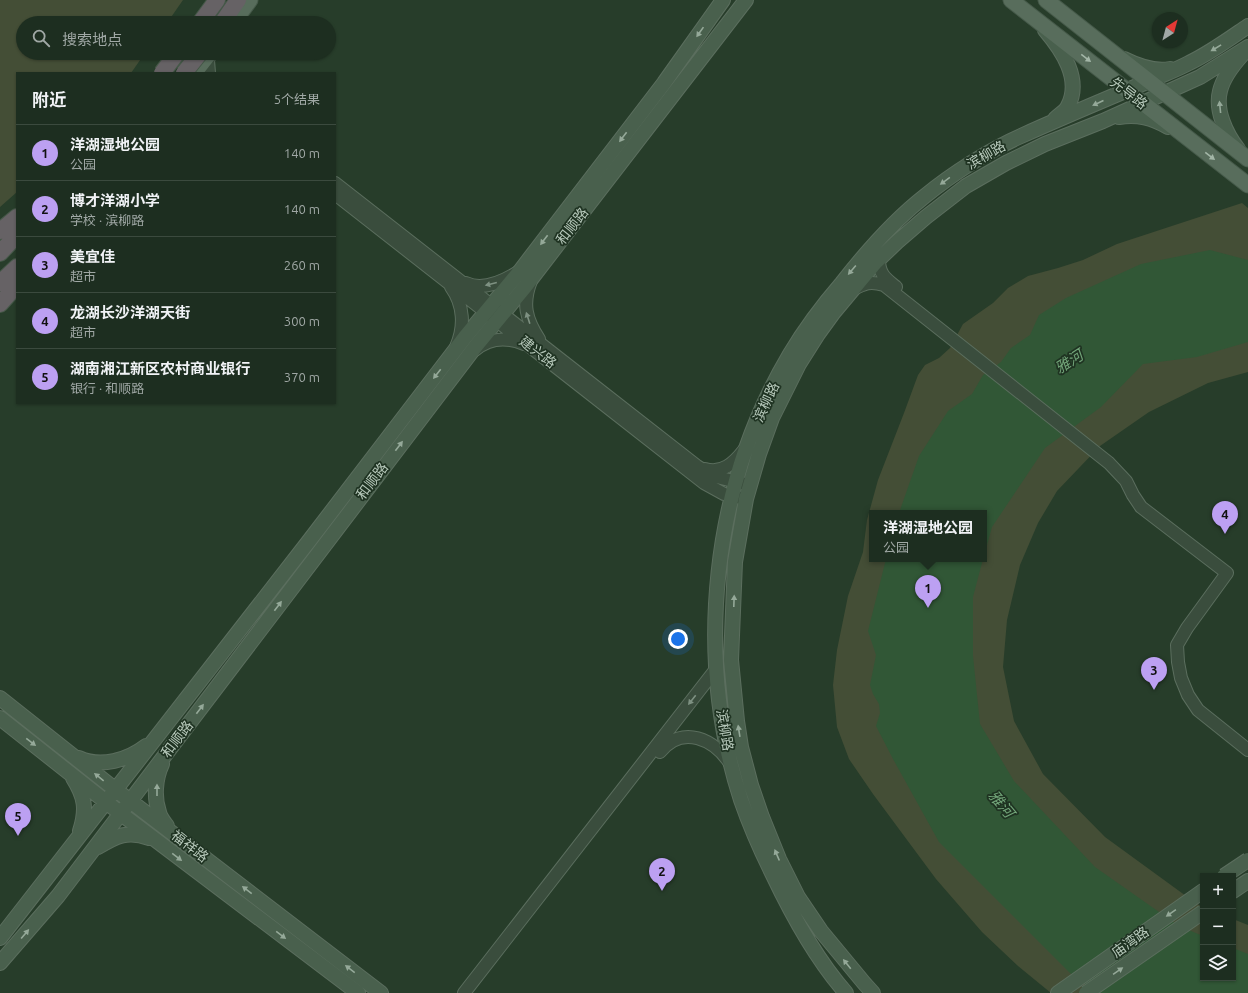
<!DOCTYPE html>
<html lang="zh">
<head>
<meta charset="utf-8">
<style>
	:root { --surface:#1d2e20; --page:#2a3a2d; --text:#f1f3f6; --muted:#a0a8a5; --line:#3b4a3e; --accent:#bca0f2 }
	body { margin:0; font-family:Ubuntu,"Noto Sans SC",sans-serif; background:var(--page); color:var(--text) }
	.controls { position:absolute; right:12px; bottom:12px; display:grid; overflow:hidden; border-radius:0px; box-shadow:0 1px 3px #0004 }
	.controls button { width:36px; height:36px; display:grid; place-items:center; padding:0; border:0; border-bottom:1px solid var(--line); background:var(--surface); color:var(--text); font:20px sans-serif }
	.compass { position:absolute; left:1152px; top:12px; width:36px; height:36px; border-radius:50%; background:var(--surface); box-shadow:0 1px 3px #0004; rotate:36deg }
	.you { position:absolute; left:678px; top:639px; width:14px; height:14px; margin:-10px; border:3px solid #fff; border-radius:50%; background:#1a73e8; box-shadow:0 0 0 6px #1a73e833 }
	.badge { display:grid; place-items:center; width:26px; height:26px; border-radius:50%; background:var(--accent); color:#111; font-size:13px; font-weight:700 }
	.pin { position:absolute; translate:-50% -33px; filter:drop-shadow(0 1px 2px #0008) }
	.pin::after { content:''; position:absolute; top:21px; width:14px; height:12px; background:inherit; clip-path:polygon(0 0,100% 0,50% 100%) }
	.popup { position:absolute; left:869px; top:510px; width:118px; height:52px; box-sizing:border-box; display:grid; place-content:center; border-radius:0px; background:var(--surface); filter:drop-shadow(0 1px 3px #0005); font-size:13px; white-space:nowrap; color:var(--muted) }
	.popup b { font-size:15px; color:var(--text) }
	.popup::after { content:''; position:absolute; left:50%; top:100%; margin-left:-8px; border:8px solid transparent; border-top-color:var(--surface) }
	.list { margin:0; padding:0; list-style:none }
	h2 { display:flex; justify-content:space-between; align-items:center; height:52px; margin:0; padding:0 16px; font-size:17px }
	h2 small { font-size:13px; font-weight:400; color:var(--muted) }
	.list li { display:grid; grid-template-columns:26px 1fr auto; gap:12px; align-items:center; box-sizing:border-box; height:56px; padding:0 16px; border-top:1px solid var(--line) }
	.list b { display:block; font-size:15px; white-space:nowrap }
	.list p { margin:0; font-size:13px; white-space:nowrap; color:var(--muted) }
	.list em { font-size:13px; font-style:normal; color:var(--muted) }
	.icon { flex:none; width:22px; height:22px; fill:none; stroke:currentColor; stroke-width:2; stroke-linecap:round; stroke-linejoin:round }
	.map { position:relative; flex:none; width:1248px; height:993px; overflow:hidden }
	.search { position:absolute; background:var(--surface); box-shadow:0 1px 3px #0004; left:16px; top:16px; width:320px; height:44px; display:flex; align-items:center; gap:10px; box-sizing:border-box; padding:0 14px; border-radius:22px; color:var(--muted); font-size:15px }
	.panel { position:absolute; background:var(--surface); box-shadow:0 1px 3px #0004; left:16px; top:72px; width:320px; height:332px; border-radius:0px }
	.map>svg:first-child { display:block }
</style>
</head>
<body>
<div class="map">
<svg width="1248" height="993" viewBox="0 0 1248 993">
	<rect width="100%" height="100%" fill="#273d2a"/>
	<path fill="#444e36" fill-rule="evenodd" d="M0,0H183L167,23H23V53H145L131,73H17V192L0,207Z
		M1242,203L1248,208V372L1208,383L1149,412L1100,446L1057,491L1038,523L1020,565L1007,620L1003,667L1014,721L1043,774L1105,837L1197,904L1203,906V978H1233V919L1248,925V993H1051L1018,966L982,932L936,879L873,794L849,759L837,727L833,685L837,650L848,596L863,552L867,520L878,480L904,413L918,375L925,365L939,358L950,348L963,324L993,303L1008,288L1028,276L1058,268L1083,260L1117,244ZM872,513H984V559H872Z"/>
	<path fill="#315736" d="M1210,250L1248,260V342L1197,357L1143,364L1101,407L1045,448L992,527L984,556V513H899L919,456L948,411L972,394L983,375L1001,362L1011,348L1030,335L1039,315L1066,298L1141,264Z
		M886,559H983L973,597V656L980,724L1014,781L1095,867L1179,926L1203,936V978H1233V948L1248,954V993H1098L1070,973L939,842L893,759L876,726L880,713L879,704L873,694L870,685L876,655L868,631Z"/>
	<g fill="none" stroke-linecap="round" stroke-linejoin="round">
		<defs>
			<path id="tertiary" d="M209,73L208,60L211,53
				M335,183L697,466L713,476L745,484
				M335,194L704,483L724,494L741,498
				M879,259C879,274 885,278 896,287
				M531,281C522,304 526,319 539,339
				M466,283C483,291 502,282 518,272
				M451,287C464,305 465,327 456,347
				M852,290C865,283 870,281 884,285L1109,463L1126,481L1133,495L1141,507L1227,573L1187,628L1177,645L1178,662L1181,678L1188,695L1198,710L1248,750
				M475,350C489,338 507,337 524,344
				M705,469C722,474 734,463 744,450
				M660,752C682,724 715,739 731,765
				M464,993L716,669"/>
			<path id="secondary" d="M1045,30C1062,50 1082,79 1068,106C1066,111 1059,115 1055,119
				M1124,59C1138,66 1154,72 1170,69
				M1119,117C1138,114 1152,118 1168,127
				M1238,149C1226,134 1215,110 1220,91C1223,78 1233,65 1242,55
				M0,698L116,790L381,993
				M0,718L120,813L358,993
				M79,758C101,768 128,760 146,746
				M162,764C155,779 154,798 159,812C160,817 164,822 167,826
				M73,778C85,797 87,809 80,831
				M98,847C116,836 128,830 149,838
				M1233,891L1248,881
				M0,938L309,541L465,337L520,271L664,83L723,0
				M0,963L58,896L476,346L525,287L746,0
				M846,993C816,959 793,917 773,875C761,851 750,826 741,800C694,655 712,485 790,354C805,329 823,305 842,283C867,251 893,221 925,196C952,174 989,150 1021,136C1063,117 1106,99 1149,81C1162,75 1176,70 1189,63C1210,53 1229,39 1248,26
				M873,993L864,983L821,931L798,897L779,859L762,817L751,785L741,747L737,721L731,660L735,562L746,499L759,454L772,418L799,364L818,334L834,312L875,263L897,242L926,217L966,186L1006,163L1045,144L1103,121L1200,77L1248,47
				M1058,993L1203,891"/>
			<path id="primary" d="M1011,0L1248,185
				M1046,0L1248,159
				M233,23L250,0
				M195,72L210,53"/>
			<path id="trunk" d="M200,23L217,0
				M222,23L238,0
				M0,231L17,217
				M0,253L17,235
				M0,283L17,267
				M0,304L17,285"/>
		</defs>
		<use href="#tertiary" stroke="#5b6e5e" stroke-width="14"/>
		<use href="#secondary" stroke="#5b6e5e" stroke-width="16"/>
		<use href="#primary" stroke="#465a4a" stroke-width="17"/>
		<use href="#trunk" stroke="#455848" stroke-width="18"/>
		<use href="#tertiary" stroke="#3a4d3d" stroke-width="12"/>
		<use href="#secondary" stroke="#49604d" stroke-width="14"/>
		<use href="#primary" stroke="#586d5c" stroke-width="15"/>
		<use href="#trunk" stroke="#666265" stroke-width="16"/>
		<defs>
			<path id="secondary-bridge" d="M1224,876L1248,860
				M1086,993L1203,912"/>
			<path id="trunk-bridge" d="M162,73L177,53
				M184,73L200,53"/>
		</defs>
		<use href="#secondary-bridge" stroke="#5b6e5e" stroke-width="16" stroke-linecap="butt"/>
		<use href="#trunk-bridge" stroke="#455848" stroke-width="18" stroke-linecap="butt"/>
		<use href="#secondary-bridge" stroke="#49604d" stroke-width="14"/>
		<use href="#trunk-bridge" stroke="#666265" stroke-width="16"/>
	</g>
	<defs><path id="oneway-solid" d="M-6-.8H1V-3.2L6.5 0L1 3.2V.8H-6Z"/></defs>
	<g fill="#95a999">
		<use href="#oneway-solid" transform="translate(700 32) rotate(125)"/>
		<use href="#oneway-solid" transform="translate(1216 48) rotate(149)"/>
		<use href="#oneway-solid" transform="translate(1098 103) rotate(156)"/>
		<use href="#oneway-solid" transform="translate(1220 107) rotate(-96)"/>
		<use href="#oneway-solid" transform="translate(623 137) rotate(127)"/>
		<use href="#oneway-solid" transform="translate(945 181) rotate(144)"/>
		<use href="#oneway-solid" transform="translate(544 240) rotate(127)"/>
		<use href="#oneway-solid" transform="translate(852 270) rotate(130)"/>
		<use href="#oneway-solid" transform="translate(437 374) rotate(128)"/>
		<use href="#oneway-solid" transform="translate(399 446) rotate(-53)"/>
		<use href="#oneway-solid" transform="translate(734 601) rotate(-88)"/>
		<use href="#oneway-solid" transform="translate(278 606) rotate(-53)"/>
		<use href="#oneway-solid" transform="translate(200 709) rotate(-53)"/>
		<use href="#oneway-solid" transform="translate(739 731) rotate(-99)"/>
		<use href="#oneway-solid" transform="translate(31 742) rotate(38)"/>
		<use href="#oneway-solid" transform="translate(99 777) rotate(-141)"/>
		<use href="#oneway-solid" transform="translate(157 790) rotate(-90)"/>
		<use href="#oneway-solid" transform="translate(777 855) rotate(-113)"/>
		<use href="#oneway-solid" transform="translate(177 857) rotate(37)"/>
		<use href="#oneway-solid" transform="translate(247 890) rotate(-142)"/>
		<use href="#oneway-solid" transform="translate(1171 913) rotate(145)"/>
		<use href="#oneway-solid" transform="translate(25 934) rotate(-50)"/>
		<use href="#oneway-solid" transform="translate(281 935) rotate(37)"/>
		<use href="#oneway-solid" transform="translate(847 964) rotate(-129)"/>
		<use href="#oneway-solid" transform="translate(350 969) rotate(-142)"/>
		<use href="#oneway-solid" transform="translate(1118 971) rotate(-35)"/>
	</g>
	<g fill="#a3b6a7">
		<use href="#oneway-solid" transform="translate(1086 58) rotate(38)"/>
		<use href="#oneway-solid" transform="translate(1210 156) rotate(38)"/>
	</g>
	<g fill="#7e9182">
		<use href="#oneway-solid" transform="translate(491 284) rotate(166)"/>
		<use href="#oneway-solid" transform="translate(528 318) rotate(-108)"/>
		<use href="#oneway-solid" transform="translate(692 700) rotate(128)"/>
	</g>
	<g text-anchor="middle" stroke-width="3.5" stroke-linejoin="round" paint-order="stroke">
		<g font-size="14" fill="#b6c8ba" stroke="#1f3322">
			<text transform="translate(1129 93) rotate(38)" y="5">先导路</text>
			<text transform="translate(986 155) rotate(-30)" y="5">滨柳路</text>
			<text transform="translate(572 226) rotate(-52)" y="5">和顺路</text>
			<text transform="translate(538 352) rotate(38)" y="5">建兴路</text>
			<text transform="translate(766 402) rotate(-65)" y="5">滨柳路</text>
			<text transform="translate(372 481) rotate(-53)" y="5">和顺路</text>
			<text transform="translate(725 730) rotate(80)" y="5">滨柳路</text>
			<text transform="translate(177 739) rotate(-53)" y="5">和顺路</text>
			<text transform="translate(190 846) rotate(38)" y="5">福祥路</text>
			<text transform="translate(1130 942) rotate(-35)" y="5">庙湾路</text>
		</g>
		<g font-size="15" font-style="italic" fill="#72a579" stroke="#1f3322">
			<text transform="translate(1069 362) rotate(-33)" y="5">雅河</text>
			<text transform="translate(1001 804) rotate(50)" y="5">雅河</text>
		</g>
	</g>
</svg>
<div class="controls">
<button>+</button>
<button>−</button>
<button><svg class="icon" aria-label="layers" viewBox="0 0 24 24"><path d="M12 4l9 5-9 5-9-5zM3 14l9 5 9-5"/></svg></button>
</div>
<svg class="compass" viewBox="-18 -18 36 36"><path d="M0-13l5 13h-10z" fill="#e53935"/><path d="M0 13l5-13h-10z" fill="#a0a8a5"/></svg>
<div class="you"></div>
<div class="pin badge" style="left:928px;top:608px">1</div>
<div class="popup"><b>洋湖湿地公园</b>公园</div>
<div class="pin badge" style="left:662px;top:891px">2</div>
<div class="pin badge" style="left:1154px;top:690px">3</div>
<div class="pin badge" style="left:1225px;top:534px">4</div>
<div class="pin badge" style="left:18px;top:836px">5</div>
<div class="search"><svg class="icon" aria-label="search" viewBox="0 0 24 24"><circle cx="10" cy="10" r="6"/><path d="M15 15l6 6"/></svg>搜索地点</div>
<section class="panel">
<h2>附近<small>5个结果</small></h2>
<ul class="list">
<li><span class="badge">1</span><div><b>洋湖湿地公园</b><p>公园</p></div><em>140 m</em></li>
<li><span class="badge">2</span><div><b>博才洋湖小学</b><p>学校 · 滨柳路</p></div><em>140 m</em></li>
<li><span class="badge">3</span><div><b>美宜佳</b><p>超市</p></div><em>260 m</em></li>
<li><span class="badge">4</span><div><b>龙湖长沙洋湖天街</b><p>超市</p></div><em>300 m</em></li>
<li><span class="badge">5</span><div><b>湖南湘江新区农村商业银行</b><p>银行 · 和顺路</p></div><em>370 m</em></li>
</ul>
</section>
</div>
</body>
</html>
